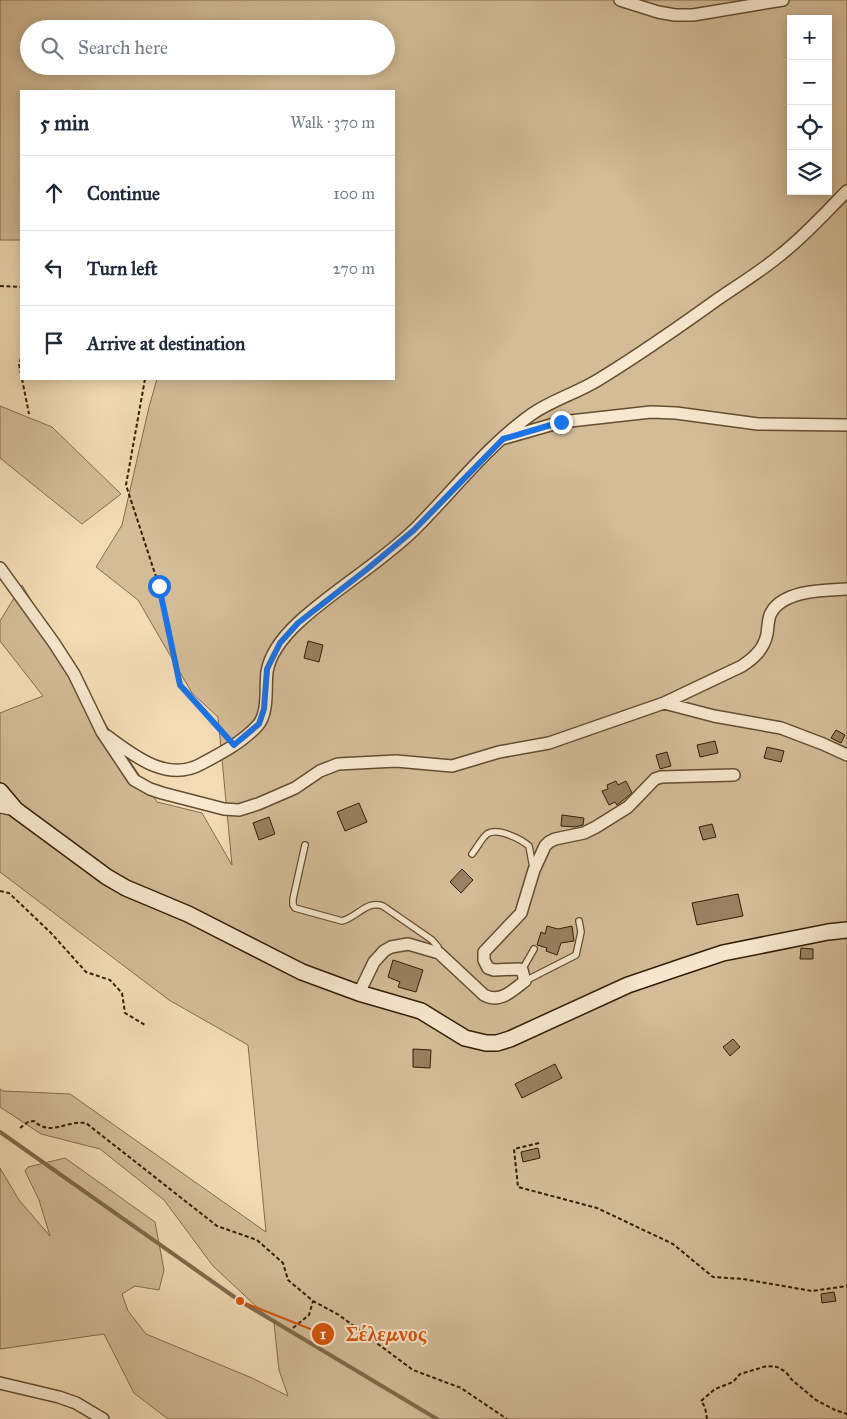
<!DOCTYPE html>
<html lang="en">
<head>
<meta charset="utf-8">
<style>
	:root { --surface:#fff; --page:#f2f2f3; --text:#1f2937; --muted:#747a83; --line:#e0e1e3 }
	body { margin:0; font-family:"IM FELL Great Primer",serif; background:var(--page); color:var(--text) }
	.controls { position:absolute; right:15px; top:15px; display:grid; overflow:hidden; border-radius:0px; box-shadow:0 2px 12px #0003 }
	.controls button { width:45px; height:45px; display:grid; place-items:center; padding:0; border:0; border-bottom:1px solid var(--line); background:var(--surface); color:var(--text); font:25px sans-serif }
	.stop { position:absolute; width:15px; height:15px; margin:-11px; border:4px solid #1a73e8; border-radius:50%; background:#fff }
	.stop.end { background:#1a73e8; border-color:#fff; box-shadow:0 1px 5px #0008 }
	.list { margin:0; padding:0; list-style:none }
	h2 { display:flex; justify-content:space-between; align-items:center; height:65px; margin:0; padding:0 20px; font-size:21px }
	h2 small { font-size:16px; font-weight:400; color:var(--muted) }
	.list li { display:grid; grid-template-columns:32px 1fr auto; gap:15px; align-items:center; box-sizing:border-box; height:75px; padding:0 20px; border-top:1px solid var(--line) }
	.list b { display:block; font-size:19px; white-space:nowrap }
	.list em { font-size:16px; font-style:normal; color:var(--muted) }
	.icon { flex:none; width:28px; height:28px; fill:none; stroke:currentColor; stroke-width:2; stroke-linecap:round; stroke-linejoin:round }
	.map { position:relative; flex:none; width:847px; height:1419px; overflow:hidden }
	.search { position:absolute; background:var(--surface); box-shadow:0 2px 12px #0003; left:20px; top:20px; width:375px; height:55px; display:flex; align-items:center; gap:12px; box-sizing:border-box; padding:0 18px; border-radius:28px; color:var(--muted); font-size:19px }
	.panel { position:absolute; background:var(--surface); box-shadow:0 2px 12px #0003; left:20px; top:90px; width:375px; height:290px; border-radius:0px }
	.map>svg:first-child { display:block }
</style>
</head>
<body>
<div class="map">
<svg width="847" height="1419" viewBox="0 0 847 1419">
	<rect width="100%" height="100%" fill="#f3dcb5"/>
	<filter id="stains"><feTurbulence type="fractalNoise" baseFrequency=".004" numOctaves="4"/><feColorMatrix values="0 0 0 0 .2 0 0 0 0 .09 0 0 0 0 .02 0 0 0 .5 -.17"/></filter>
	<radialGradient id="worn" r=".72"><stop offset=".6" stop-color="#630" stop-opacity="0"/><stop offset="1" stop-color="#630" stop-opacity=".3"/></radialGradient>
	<path fill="#d3bc97" stroke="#846c4e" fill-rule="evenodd" d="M0,0H847V1419H168L134,1393L104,1334L0,1349V1168L19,1200L50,1236L39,1200L25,1171L28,1167L65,1158L155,1222L164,1270L159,1290L135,1286L122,1294L128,1311L146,1334L252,1378L288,1396L279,1370L274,1323L213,1266L164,1200L100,1149L41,1134L0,1107V1089L3,1091L70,1094L266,1232L248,1045L169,1000L0,872V713L43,696L0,641V621L22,585L106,725L157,802L202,813L232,865L218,717L192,693L138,600L96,567L122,525L149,407L157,379H394V91H21V240H0ZM791,19H828V191H791ZM29,29H386V66H29Z
		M0,406L52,427L121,494L82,524L0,458Z"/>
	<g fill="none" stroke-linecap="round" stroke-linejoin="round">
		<path stroke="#80694a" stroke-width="4" d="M0,1132L240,1301L437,1419"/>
	</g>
	<path fill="#988060" stroke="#351d04" d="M308,641L323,645L319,662L304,658Z
		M836,730L845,735L841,743L831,738Z
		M715,741L718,753L700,757L697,745Z
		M767,747L784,751L781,762L764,758Z
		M667,752L671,766L660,769L656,755Z
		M616,781L618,785L626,781L632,793L617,805L615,802L609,805L602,791L608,789L607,785Z
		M359,803L367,822L345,831L337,812Z
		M562,815L584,818L583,825L575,827L561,826Z
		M269,817L275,834L259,840L253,823Z
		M712,824L716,837L703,840L699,827Z
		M462,869L473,880L461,893L450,882Z
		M738,894L743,916L697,925L692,903Z
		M547,926L558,929L572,926L574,941L561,943L557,955L546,951L547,948L537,945L541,932L545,934Z
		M801,948L813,949V959H800Z
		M393,960L423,970L416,992L398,987L400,982L388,977Z
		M733,1039L740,1047L730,1056L723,1047Z
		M413,1049L431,1050L430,1068L413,1067Z
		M555,1064L562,1078L522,1098L515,1084Z
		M538,1148L540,1158L523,1162L521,1152Z
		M834,1292L836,1301L822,1303L821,1294Z"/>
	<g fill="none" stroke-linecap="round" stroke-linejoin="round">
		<defs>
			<path id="lane" d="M305,845L293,899V905L295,908L342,921C358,917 366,900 383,906L432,940L438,947L439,953
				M472,854C477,848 481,839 487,834C497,827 521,839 529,846L533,868
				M522,970L534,949
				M525,981L576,955L581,932L579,921"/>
			<path id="street" d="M620,0L658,12L675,15H693L783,0
				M505,438L561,422L651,412L676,413L758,424L847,425
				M0,568L54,643L74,674L102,732L134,780L150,789L162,793L224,809L239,810L258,804L295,788L320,771L338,764L396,761L452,766L499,752L549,743L664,703L714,716L781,728L823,744L847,755
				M664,703L742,666C754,658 764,649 767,634C768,627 768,621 770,615C781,590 824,590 847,589
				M107,736C133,755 167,783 201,764C220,754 243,742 258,725C269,712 265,687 267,672C270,652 285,635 299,622C335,589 379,564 415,529C453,491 488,445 532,414C552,400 577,393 598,380C639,355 679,327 718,299C738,285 760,272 779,256C804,237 825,213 847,191
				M0,807L16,810
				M359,993L374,962L384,951L391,947L408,944L439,953L484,995C500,1004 513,990 525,981L522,970L519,969L494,970L488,968L484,960V952L521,913L534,870L545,846L549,842L555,839L584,833L596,827L628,807L655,779L661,777L734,775
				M0,1383L59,1397L76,1403L103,1419"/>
			<path id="secondary" d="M0,791L16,810L107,877L126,888L188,914L302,972L359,993L421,1011L465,1038L486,1043H497L510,1039L628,985L681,967L723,953L828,932L847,930"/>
		</defs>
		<use href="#lane" stroke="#644d30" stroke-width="8"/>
		<use href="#street" stroke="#644d30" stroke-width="14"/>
		<use href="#secondary" stroke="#351d04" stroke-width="18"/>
		<path stroke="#351d04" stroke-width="2" stroke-dasharray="4 2.5" stroke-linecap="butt" d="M0,286L21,287
			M21,358L19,364L21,374
			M22,379L29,414
			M145,379L126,485L159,586L180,685L227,737
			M0,891L9,893L52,934L86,972L110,980L122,993L125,1013L145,1025
			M20,1128L28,1122L34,1121C51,1137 66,1120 86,1123L217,1226L257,1240L283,1263L288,1280L313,1301L339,1315L413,1370L461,1388L507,1419
			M539,1143L514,1149L518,1187L597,1208L673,1244L713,1277L743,1279L812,1291L847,1286
			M293,1328L309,1315L313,1301
			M707,1419L705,1407L701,1401L715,1389L733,1382L740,1374L767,1366L777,1367L786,1372L792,1380L816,1400L835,1410L847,1414"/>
		<use href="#lane" stroke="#f7e8cf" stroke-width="5.5"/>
		<use href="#street" stroke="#f7e8cf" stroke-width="11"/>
		<use href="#secondary" stroke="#f7e8cf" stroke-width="15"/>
	</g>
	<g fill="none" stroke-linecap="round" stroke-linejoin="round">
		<path stroke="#1a73e8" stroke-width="6" d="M159,586L180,685L234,745L259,724L264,709L267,669L280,643L298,623L366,570L414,530L503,439L561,422"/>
	</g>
	<path fill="none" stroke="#d6530b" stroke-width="2" d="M240 1301L323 1334"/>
	<g fill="#d6530b" stroke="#f7e8cf" stroke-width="2">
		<circle cx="240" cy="1301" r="5"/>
		<circle cx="323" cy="1334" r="12"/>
	</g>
	<g font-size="15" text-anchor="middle" font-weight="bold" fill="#fff">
		<text x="323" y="1339">1</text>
	</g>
	<g font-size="20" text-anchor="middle" font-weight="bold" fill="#d6530b" stroke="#f7e8cf" stroke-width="4" stroke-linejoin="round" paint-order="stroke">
		<text x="386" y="1341">Σέλεμνος</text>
	</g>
	<rect width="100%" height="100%" filter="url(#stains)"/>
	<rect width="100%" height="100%" fill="url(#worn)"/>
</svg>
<div class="controls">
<button>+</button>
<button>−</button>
<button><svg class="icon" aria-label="locate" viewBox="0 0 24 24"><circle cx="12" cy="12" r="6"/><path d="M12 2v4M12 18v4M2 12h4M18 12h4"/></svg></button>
<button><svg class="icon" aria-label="layers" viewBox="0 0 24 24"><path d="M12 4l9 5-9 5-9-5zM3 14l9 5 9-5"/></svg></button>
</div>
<div class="stop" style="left:159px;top:586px"></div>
<div class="stop end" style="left:561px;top:422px"></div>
<div class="search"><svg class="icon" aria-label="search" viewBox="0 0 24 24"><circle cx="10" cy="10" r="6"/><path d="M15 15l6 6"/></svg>Search here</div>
<section class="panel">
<h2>5 min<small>Walk · 370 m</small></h2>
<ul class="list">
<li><svg class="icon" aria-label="ahead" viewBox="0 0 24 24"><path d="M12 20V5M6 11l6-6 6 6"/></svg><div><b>Continue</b></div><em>100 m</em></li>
<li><svg class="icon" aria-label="left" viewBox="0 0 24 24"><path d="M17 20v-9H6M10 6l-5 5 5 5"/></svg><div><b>Turn left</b></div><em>270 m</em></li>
<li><svg class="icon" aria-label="arrive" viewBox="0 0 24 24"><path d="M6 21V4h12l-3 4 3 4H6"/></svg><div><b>Arrive at destination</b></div></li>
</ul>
</section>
</div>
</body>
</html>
